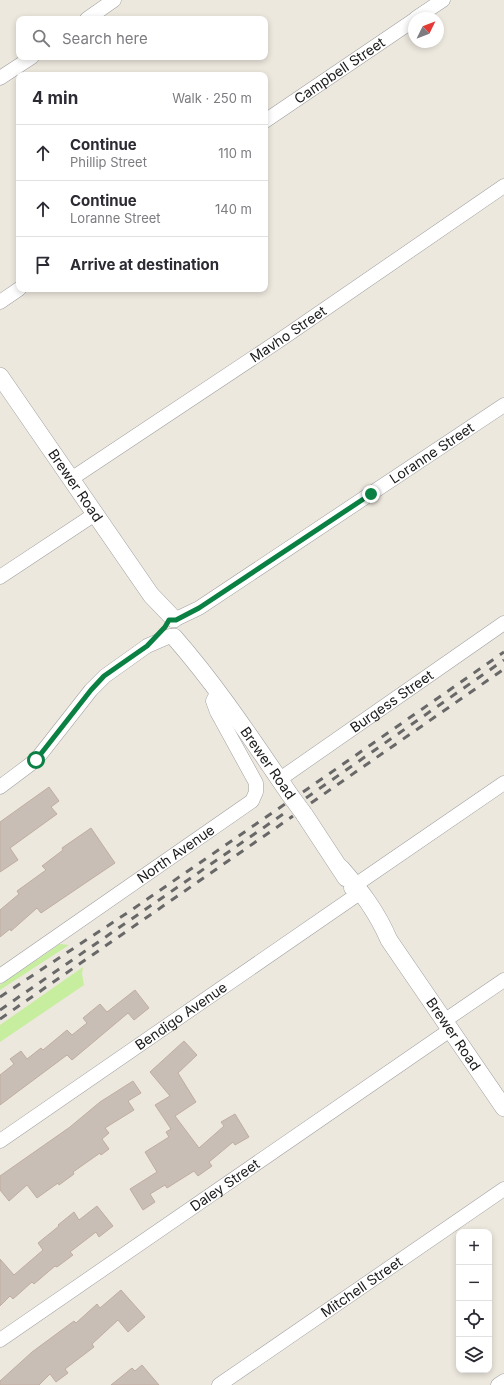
<!DOCTYPE html>
<html lang="en">
<head>
<meta charset="utf-8">
<style>
	:root { --surface:#fff; --page:#f7f7f7; --text:#2b2b33; --muted:#7c7c81; --line:#e1e1e2 }
	body { margin:0; font-family:Inter,sans-serif; background:var(--page); color:var(--text) }
	.controls { position:absolute; right:12px; bottom:12px; display:grid; overflow:hidden; border-radius:8px; box-shadow:0 2px 6px #0003 }
	.controls button { width:36px; height:36px; display:grid; place-items:center; padding:0; border:0; border-bottom:1px solid var(--line); background:var(--surface); color:var(--text); font:20px sans-serif }
	.compass { position:absolute; left:408px; top:12px; width:36px; height:36px; border-radius:50%; background:var(--surface); box-shadow:0 2px 6px #0003; rotate:47deg }
	.stop { position:absolute; width:12px; height:12px; margin:-9px; border:3px solid #0b8043; border-radius:50%; background:#fff }
	.stop.end { background:#0b8043; border-color:#fff; box-shadow:0 1px 4px #0008 }
	.list { margin:0; padding:0; list-style:none }
	h2 { display:flex; justify-content:space-between; align-items:center; height:52px; margin:0; padding:0 16px; font-size:17px }
	h2 small { font-size:13px; font-weight:400; color:var(--muted) }
	.list li { display:grid; grid-template-columns:26px 1fr auto; gap:12px; align-items:center; box-sizing:border-box; height:56px; padding:0 16px; border-top:1px solid var(--line) }
	.list b { display:block; font-size:15px; white-space:nowrap }
	.list p { margin:0; font-size:13px; white-space:nowrap; color:var(--muted) }
	.list em { font-size:13px; font-style:normal; color:var(--muted) }
	.icon { flex:none; width:22px; height:22px; fill:none; stroke:currentColor; stroke-width:2; stroke-linecap:round; stroke-linejoin:round }
	.map { position:relative; flex:none; width:504px; height:1385px; overflow:hidden }
	.search { position:absolute; background:var(--surface); box-shadow:0 2px 6px #0003; left:16px; top:16px; width:252px; height:44px; display:flex; align-items:center; gap:10px; box-sizing:border-box; padding:0 14px; border-radius:8px; color:var(--muted); font-size:15px }
	.panel { position:absolute; background:var(--surface); box-shadow:0 2px 6px #0003; left:16px; top:72px; width:252px; height:220px; border-radius:8px }
	.map>svg:first-child { display:block }
</style>
</head>
<body>
<div class="map">
<svg width="504" height="1385" viewBox="0 0 504 1385">
	<rect width="100%" height="100%" fill="#ede8de"/>
	<path fill="#c7ed9e" d="M60,944L69,945L0,990V985Z
		M83,967L82,974L84,985L0,1042V1025Z"/>
	<path fill="#c9beb5" stroke="#c0ada0" d="M49,787L59,801L51,807L57,814L10,848L18,860L0,872V822Z
		M91,828L115,863L41,913L37,908L11,931L10,929L0,937V910L19,894L17,891L46,870L42,866L63,850L62,848Z
		M135,990L149,1008L134,1020L128,1013L72,1060L67,1055L0,1105V1075L14,1064L10,1059L21,1051L27,1059L41,1048L43,1050L67,1030L72,1035L87,1023L83,1018L100,1004L107,1012Z
		M184,1041L197,1055L178,1073L196,1102L175,1116L199,1148L224,1126L221,1122L235,1114L249,1137L235,1145L233,1142L209,1162L212,1166L198,1176L194,1171L167,1188L165,1185L150,1194L155,1202L143,1210L130,1189L157,1172L145,1152L169,1137L166,1132L171,1129L155,1105L170,1096L150,1072Z
		M133,1081L141,1093L128,1101L134,1110L105,1128L109,1133L102,1139L109,1149L101,1155L100,1153L73,1172L74,1174L59,1185L58,1183L37,1198L27,1185L9,1201L0,1190V1176L70,1127L100,1102Z
		M97,1206L113,1226L99,1237L96,1232L70,1252L73,1255L57,1267L55,1266L34,1284L32,1282L13,1299L10,1296L0,1306V1259L14,1275L43,1250L38,1243L59,1226L58,1225L74,1212L79,1220Z
		M121,1290L145,1317L128,1332L118,1320L92,1344L94,1347L65,1369L68,1373L56,1382L50,1374L39,1385H0V1381L32,1352L74,1321L76,1323L97,1304L100,1308Z
		M142,1365L159,1385H111L132,1368L135,1371Z"/>
	<g fill="none" stroke-linecap="round" stroke-linejoin="round">
		<defs>
			<g id="minor">
				<path d="M416,18L443,0"/>
				<path d="M87,19L114,0"/>
				<path d="M0,78L32,57"/>
				<path id="s1" d="M265,121L414,20"/>
				<path d="M0,302L19,289"/>
				<path id="s2" d="M71,479L277,342L504,186"/>
				<path d="M0,577L95,514"/>
				<path id="s3" d="M176,619L199,608L504,405"/>
				<path id="s4" d="M280,779L504,623"/>
				<path d="M0,787L36,760L91,690L105,676L147,646L170,636"/>
				<path d="M351,888L504,783"/>
				<path id="s5" d="M0,976L252,801L256,792V783L217,712L213,701L217,693"/>
				<path d="M444,1021L504,980"/>
				<path id="s6" d="M0,1141L361,892"/>
				<path id="s7" d="M0,1340L450,1030"/>
				<path id="s8" d="M219,1385L504,1189"/>
				<path d="M498,1385L504,1381"/>
			</g>
			<g id="tertiary">
				<path id="s9" d="M0,376L151,595L174,619"/>
				<path d="M174,637C217,686 253,741 290,795"/>
				<path d="M304,814L346,878"/>
				<path id="s10" d="M341,868C361,891 377,912 389,940L504,1108"/>
			</g>
		</defs>
		<use href="#minor" stroke="#a1a1a1" stroke-width="15"/>
		<use href="#tertiary" stroke="#a1a1a1" stroke-width="18"/>
		<use href="#minor" stroke="#fff" stroke-width="14"/>
		<use href="#tertiary" stroke="#fff" stroke-width="17"/>
		<path stroke="#686868" stroke-width="3" stroke-dasharray="8 8" stroke-linecap="butt" d="M303,792L504,652
			M306,798L504,660
			M311,803L504,669
			M0,997L130,911L285,804
			M0,1010L289,810
			M0,1019L293,816"/>
		<defs>
			<path id="tertiary-bridge" d="M290,795L304,814"/>
		</defs>
		<use href="#tertiary-bridge" stroke="#a1a1a1" stroke-width="18" stroke-linecap="butt"/>
		<use href="#tertiary-bridge" stroke="#fff" stroke-width="17"/>
	</g>
	<g fill="none" stroke-linecap="round" stroke-linejoin="round">
		<path stroke="#0b8043" stroke-width="5" d="M36,760L91,690L104,676L147,646L165,627L169,620H176L199,608L371,494"/>
	</g>
	<g text-anchor="middle" stroke-width="3" stroke-linejoin="round" paint-order="stroke">
		<g font-size="14" fill="#1a1a1a" stroke="#fff">
			<text dy="5" stroke="none"><textPath href="#s1" startOffset="90">Campbell Street</textPath></text>
			<text dy="5" stroke="none"><textPath href="#s2" startOffset="261">Mavho Street</textPath></text>
			<text dy="5" stroke="none"><textPath href="#s3" startOffset="305">Loranne Street</textPath></text>
			<text dy="5" stroke="none"><textPath href="#s9" startOffset="133">Brewer Road</textPath></text>
			<text dy="5" stroke="none"><textPath href="#s4" startOffset="136">Burgess Street</textPath></text>
			<text transform="translate(268 763) rotate(55)" y="5">Brewer Road</text>
			<text dy="5" stroke="none"><textPath href="#s5" startOffset="214">North Avenue</textPath></text>
			<text dy="5" stroke="none"><textPath href="#s6" startOffset="220">Bendigo Avenue</textPath></text>
			<text dy="5" stroke="none"><textPath href="#s10" startOffset="201">Brewer Road</textPath></text>
			<text dy="5" stroke="none"><textPath href="#s7" startOffset="273">Daley Street</textPath></text>
			<text dy="5" stroke="none"><textPath href="#s8" startOffset="173">Mitchell Street</textPath></text>
		</g>
	</g>
</svg>
<div class="controls">
<button>+</button>
<button>−</button>
<button><svg class="icon" aria-label="locate" viewBox="0 0 24 24"><circle cx="12" cy="12" r="6"/><path d="M12 2v4M12 18v4M2 12h4M18 12h4"/></svg></button>
<button><svg class="icon" aria-label="layers" viewBox="0 0 24 24"><path d="M12 4l9 5-9 5-9-5zM3 14l9 5 9-5"/></svg></button>
</div>
<svg class="compass" viewBox="-18 -18 36 36"><path d="M0-13l5 13h-10z" fill="#e53935"/><path d="M0 13l5-13h-10z" fill="#7c7c81"/></svg>
<div class="stop" style="left:36px;top:760px"></div>
<div class="stop end" style="left:371px;top:494px"></div>
<div class="search"><svg class="icon" aria-label="search" viewBox="0 0 24 24"><circle cx="10" cy="10" r="6"/><path d="M15 15l6 6"/></svg>Search here</div>
<section class="panel">
<h2>4 min<small>Walk · 250 m</small></h2>
<ul class="list">
<li><svg class="icon" aria-label="ahead" viewBox="0 0 24 24"><path d="M12 20V5M6 11l6-6 6 6"/></svg><div><b>Continue</b><p>Phillip Street</p></div><em>110 m</em></li>
<li><svg class="icon" aria-label="ahead" viewBox="0 0 24 24"><path d="M12 20V5M6 11l6-6 6 6"/></svg><div><b>Continue</b><p>Loranne Street</p></div><em>140 m</em></li>
<li><svg class="icon" aria-label="arrive" viewBox="0 0 24 24"><path d="M6 21V4h12l-3 4 3 4H6"/></svg><div><b>Arrive at destination</b></div></li>
</ul>
</section>
</div>
</body>
</html>
